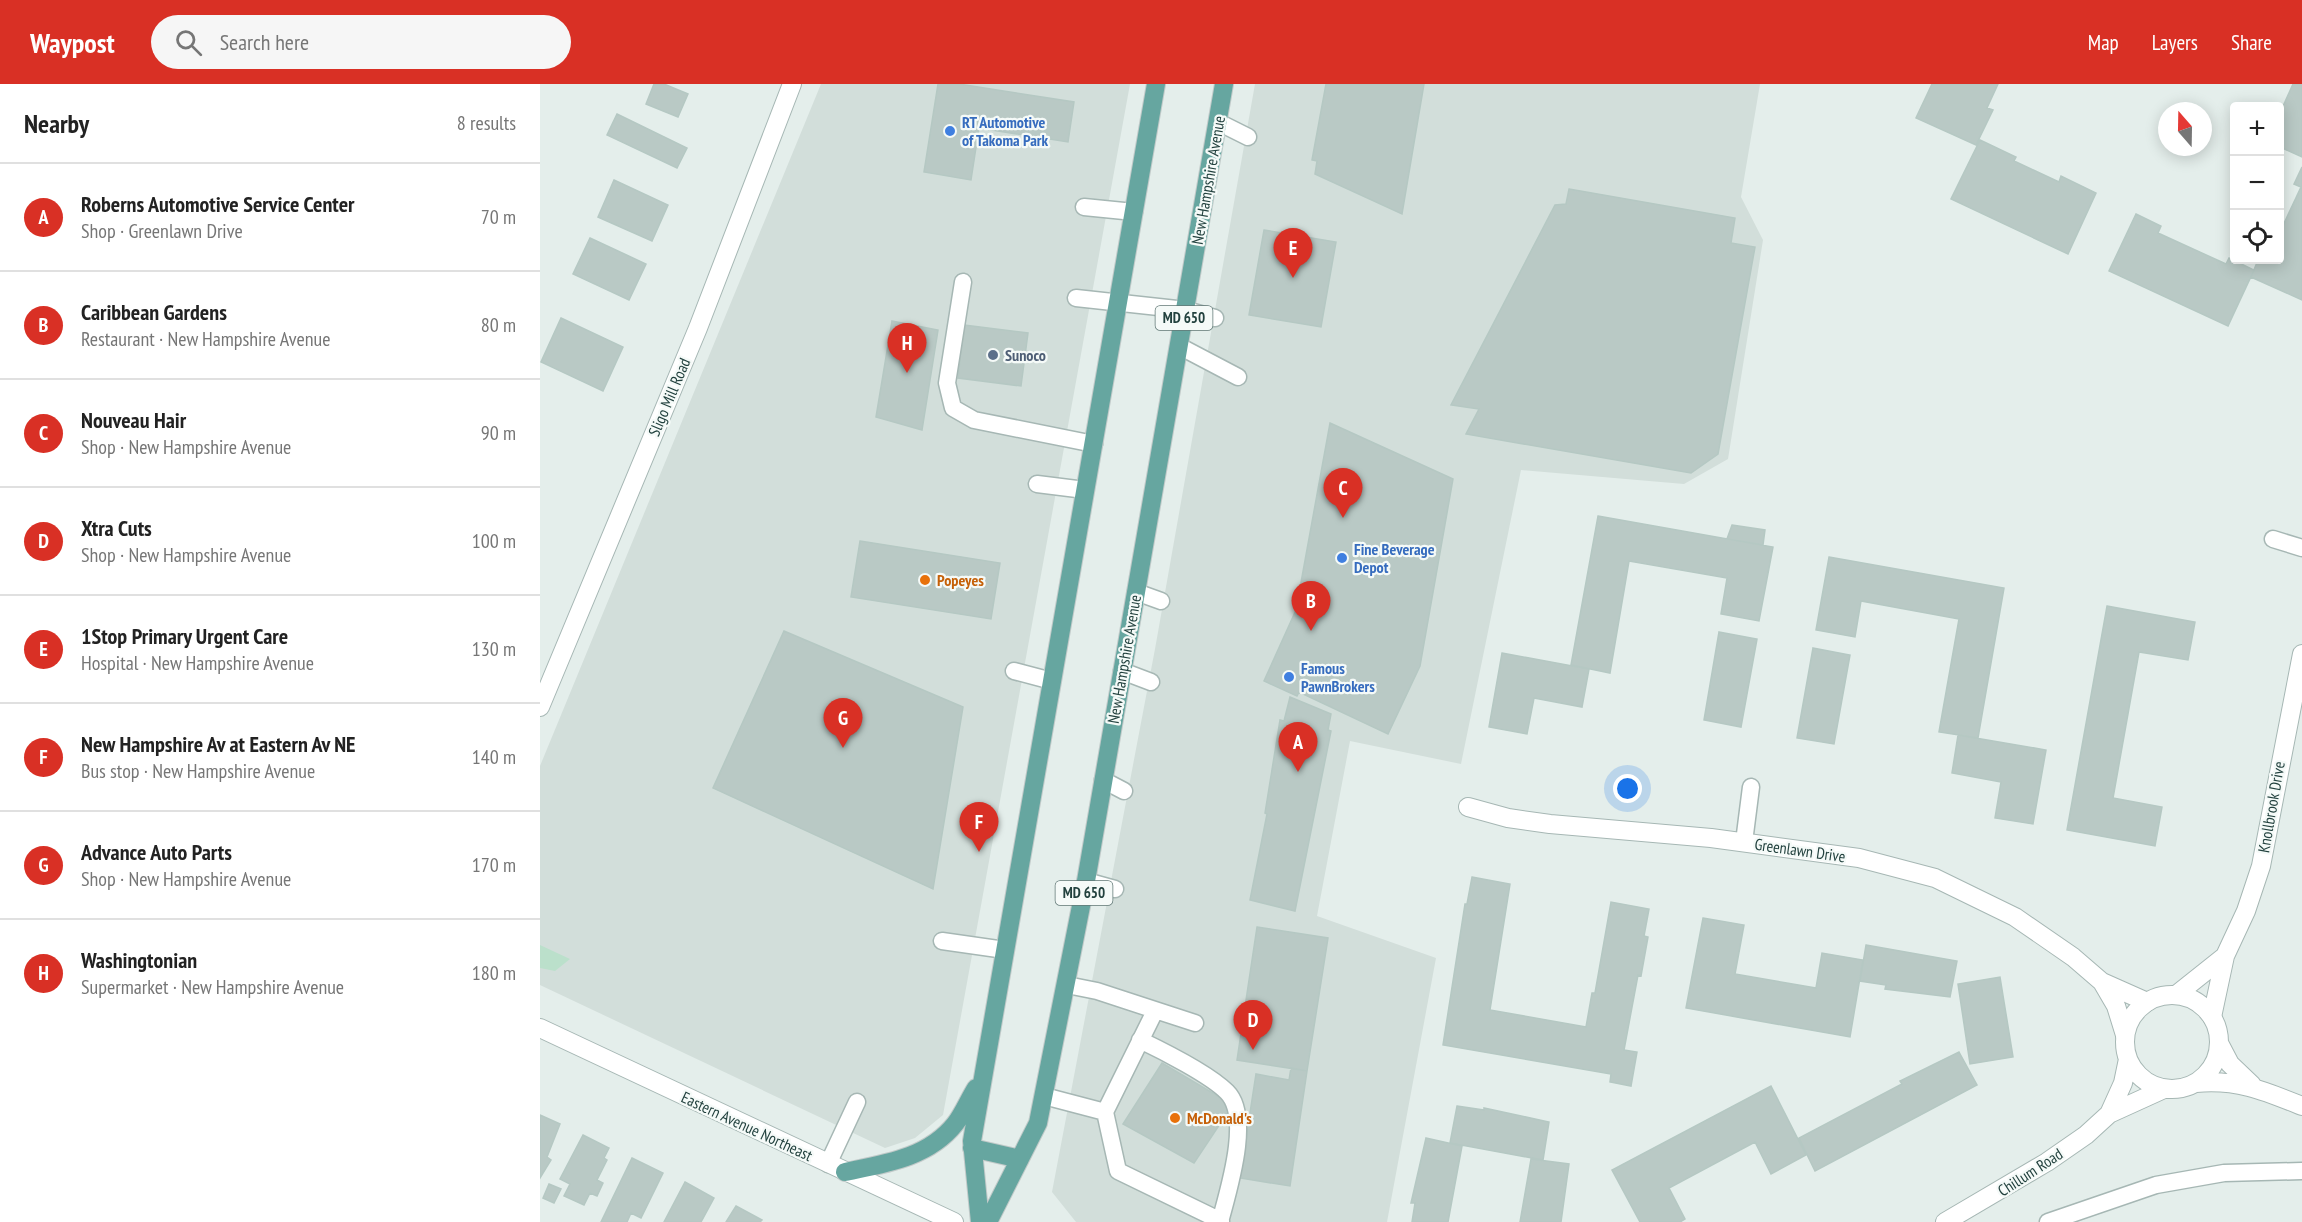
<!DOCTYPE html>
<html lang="en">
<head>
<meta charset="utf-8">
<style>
	:root { --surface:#fff; --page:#f6f6f6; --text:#222; --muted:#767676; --line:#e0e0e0; --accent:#d93025 }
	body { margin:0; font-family:"PT Sans Narrow",sans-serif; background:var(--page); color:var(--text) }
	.controls { position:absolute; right:18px; top:18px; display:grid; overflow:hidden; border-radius:6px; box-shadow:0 3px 15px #0003 }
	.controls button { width:54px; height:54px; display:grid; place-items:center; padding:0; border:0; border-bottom:2px solid var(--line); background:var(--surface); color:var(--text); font:30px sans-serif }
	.compass { position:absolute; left:1618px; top:18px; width:54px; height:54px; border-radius:50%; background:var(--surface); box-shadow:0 3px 15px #0003; rotate:340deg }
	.you { position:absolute; left:1088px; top:705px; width:21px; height:21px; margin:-15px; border:4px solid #fff; border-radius:50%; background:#1a73e8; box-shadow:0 0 0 9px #1a73e833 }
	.badge { display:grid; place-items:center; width:39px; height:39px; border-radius:50%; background:var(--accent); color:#fff; font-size:20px; font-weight:700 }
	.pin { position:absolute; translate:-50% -50px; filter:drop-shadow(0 2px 3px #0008) }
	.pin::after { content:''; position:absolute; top:32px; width:21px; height:18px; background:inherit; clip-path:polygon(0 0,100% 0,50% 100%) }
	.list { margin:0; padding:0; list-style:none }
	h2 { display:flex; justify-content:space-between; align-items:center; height:78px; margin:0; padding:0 24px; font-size:26px }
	h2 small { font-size:20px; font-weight:400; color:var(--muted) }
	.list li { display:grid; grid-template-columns:39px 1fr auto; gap:18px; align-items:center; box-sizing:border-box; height:108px; padding:0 24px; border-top:2px solid var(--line) }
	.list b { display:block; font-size:22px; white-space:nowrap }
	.list p { margin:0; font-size:20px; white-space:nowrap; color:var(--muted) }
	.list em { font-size:20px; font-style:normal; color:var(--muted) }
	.icon { flex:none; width:33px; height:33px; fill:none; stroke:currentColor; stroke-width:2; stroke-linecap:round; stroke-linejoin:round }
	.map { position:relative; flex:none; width:1762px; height:1138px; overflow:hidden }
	header { display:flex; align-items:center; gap:36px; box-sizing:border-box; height:84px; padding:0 30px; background:var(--accent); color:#fff }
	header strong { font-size:28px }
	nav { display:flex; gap:33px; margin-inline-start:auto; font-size:21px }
	.search { width:420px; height:54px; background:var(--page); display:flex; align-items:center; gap:15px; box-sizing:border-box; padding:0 21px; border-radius:33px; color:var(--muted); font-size:22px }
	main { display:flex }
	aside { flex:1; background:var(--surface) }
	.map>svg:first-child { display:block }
</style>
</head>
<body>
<header>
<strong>Waypost</strong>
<div class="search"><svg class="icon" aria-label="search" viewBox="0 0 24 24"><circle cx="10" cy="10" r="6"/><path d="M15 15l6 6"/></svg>Search here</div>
<nav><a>Map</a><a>Layers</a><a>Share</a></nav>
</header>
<main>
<aside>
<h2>Nearby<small>8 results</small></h2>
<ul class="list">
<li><span class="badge">A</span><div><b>Roberns Automotive Service Center</b><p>Shop · Greenlawn Drive</p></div><em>70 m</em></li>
<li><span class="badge">B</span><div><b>Caribbean Gardens</b><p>Restaurant · New Hampshire Avenue</p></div><em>80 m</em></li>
<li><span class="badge">C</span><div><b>Nouveau Hair</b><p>Shop · New Hampshire Avenue</p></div><em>90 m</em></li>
<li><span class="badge">D</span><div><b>Xtra Cuts</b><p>Shop · New Hampshire Avenue</p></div><em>100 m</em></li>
<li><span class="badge">E</span><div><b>1Stop Primary Urgent Care</b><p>Hospital · New Hampshire Avenue</p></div><em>130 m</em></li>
<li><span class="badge">F</span><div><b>New Hampshire Av at Eastern Av NE</b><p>Bus stop · New Hampshire Avenue</p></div><em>140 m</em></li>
<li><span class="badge">G</span><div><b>Advance Auto Parts</b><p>Shop · New Hampshire Avenue</p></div><em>170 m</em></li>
<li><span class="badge">H</span><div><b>Washingtonian</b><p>Supermarket · New Hampshire Avenue</p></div><em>180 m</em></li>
</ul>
</aside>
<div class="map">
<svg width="1762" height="1138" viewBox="0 0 1762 1138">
	<rect width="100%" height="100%" fill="#e4eeeb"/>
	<path fill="#d2deda" d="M281,0H590L403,1031L375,1054L345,1064L0,901V682Z
		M715,0H1220L1201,113L1223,156L1188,375L1144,400L981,386L921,680L810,657L777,832L896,874L847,1138H536L512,1108L615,565Z"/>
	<path fill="#bbe0cb" d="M0,861L30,875L15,887L0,884Z"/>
	<path fill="#b9c9c5" stroke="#b5c8c3" stroke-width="1.5" d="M114,0H124L148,10L138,33L106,20Z
		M398,0H419L534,18L528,58L439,44L431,96L384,88Z
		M786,0H884L862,130L775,90L777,77L772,76Z
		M1392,0H1458L1447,24L1453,26L1436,61L1376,34Z
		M1753,0H1762V73L1740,63V29Z
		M77,30L147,64L137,84L67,51Z
		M1440,56L1476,73L1474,77L1519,98L1521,92L1556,109L1528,170L1411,115Z
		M1762,83V216L1711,193L1718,176H1740V148L1761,103L1754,100Z
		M74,96L128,121L112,157L58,133Z
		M1029,105L1195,134L1191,159L1215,163L1178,370L1151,389L926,350L939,325L911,321L1015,121L1026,120Z
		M1596,130L1621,142L1618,149L1686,180L1689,174L1714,186L1688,242L1569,187Z
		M724,146L796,158L781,243L709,231Z
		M50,154L106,180L89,216L33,190Z
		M21,234L83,263L63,307L1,278Z
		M352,237L398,246L382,346L336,333Z
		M424,241L488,249L481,302L418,294Z
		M790,339L913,395L880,582L848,650L759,608L757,612L724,597L756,526Z
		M1058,432L1233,463L1219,537L1181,530L1187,494L1089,477L1070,589L1031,581Z
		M1192,441L1225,446L1223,461L1187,455Z
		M320,457L460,479L451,535L311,513Z
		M1289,473L1464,504L1438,654L1399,648L1419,535L1321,517L1315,553L1276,546Z
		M1567,522L1655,538L1648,576L1599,568L1573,714L1622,723L1615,762L1527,746Z
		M244,547L423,623L393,805L173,704Z
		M1179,548L1217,555L1201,643L1164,636Z
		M1273,564L1310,571L1294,660L1257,654Z
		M962,569L1049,585L1042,623L994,614L987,650L949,643Z
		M750,613L791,630L788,646L791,647L755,827L710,816L727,730L725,729L740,636L744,637Z
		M1418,651L1506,666L1493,740L1455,734L1461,698L1412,689Z
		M932,793L970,800L950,926L1046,943L1052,909H1055L1071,818L1109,825L1104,852L1108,853L1101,892L1098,891L1084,966L1097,968L1091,1002L1070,998L1071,990L903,961L925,820H927Z
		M1163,834L1204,841L1195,890L1276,904L1282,869L1323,876L1310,953L1146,924Z
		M717,843L788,854L767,987L697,976Z
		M1326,861L1417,877L1410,913L1345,905L1346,901L1320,897Z
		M1460,893L1473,973L1430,980L1418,900Z
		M1419,968L1437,1001L1275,1087L1259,1054L1362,1000L1360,997Z
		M622,979L683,1015L688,1028L654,1079L583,1040Z
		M751,984L767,987L750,1102L700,1094L716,990L749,996Z
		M1231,1002L1266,1071L1231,1090L1215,1058L1129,1104L1145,1135L1140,1138H1100L1072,1086Z
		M917,1022L944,1026V1024L1009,1038L1003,1076L910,1059Z
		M0,1031L20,1040L7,1073L11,1076L0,1094Z
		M43,1051L69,1064L64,1074L67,1076L57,1096L63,1099L57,1112L50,1109L44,1121L24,1112L30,1100L20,1095Z
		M886,1054L922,1062L908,1138H872L875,1119H871Z
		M92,1074L123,1089L101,1134L91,1129L87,1138H61Z
		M991,1075L1029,1080L1021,1138H980Z
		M145,1098L174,1114L161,1138H124Z
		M9,1100L21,1105L14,1119L3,1114Z
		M196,1122L222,1136L220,1138H186Z"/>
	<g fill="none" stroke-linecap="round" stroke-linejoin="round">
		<defs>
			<path id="service" d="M678,38L708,53
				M544,123L594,128
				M423,198L407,299L413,324L434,336L554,360
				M536,214L646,226L675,234
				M639,262L698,293
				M497,400L545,406
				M1733,455L1762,464
				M596,508L621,517
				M474,587L512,597
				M582,587L611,598
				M563,696L584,707
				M1204,758L1211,703
				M546,797L575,805
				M402,857L465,866
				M527,901L557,907L655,939
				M600,956C623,967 670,991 687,1008C712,1033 688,1107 680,1138
				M504,1012L565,1028L578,1087L681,1137
				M565,1028L615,927
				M288,1080L317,1018
				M1508,1138L1616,1101L1684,1089L1762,1087"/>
			<path id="minor" d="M0,623L158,244L252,0
				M928,723L968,734L1010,740L1171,754L1319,774L1395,794L1475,833L1533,873L1562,898L1607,918
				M1562,898L1576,922L1585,951
				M1636,911L1685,872
				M1672,933L1685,872L1706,827L1721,782L1762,570"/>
			<path id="tertiary" d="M1585 958a47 47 0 1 1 94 0a47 47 0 1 1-94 0Z
				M0,944L414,1138
				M1679,959L1690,980L1712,1001
				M1656,999C1697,995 1725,1007 1762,1022
				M1569,1030L1583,999L1588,975
				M1405,1138L1507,1078L1546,1051L1569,1030L1624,1005"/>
			<path id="primary" d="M432,1064L480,1075
				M305,1088C344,1080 388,1074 415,1040C423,1030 429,1015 436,1004
				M440,1138L432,1057L616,0
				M448,1138L498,1039L546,797L684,0"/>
		</defs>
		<use href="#service" stroke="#a6b7b4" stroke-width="19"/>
		<use href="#minor" stroke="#a6b7b4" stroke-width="20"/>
		<use href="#tertiary" stroke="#a6b7b4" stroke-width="20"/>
		<use href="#primary" stroke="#c1cac9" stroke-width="20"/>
		<use href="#service" stroke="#fff" stroke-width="16"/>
		<use href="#minor" stroke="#fff" stroke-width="18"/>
		<use href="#tertiary" stroke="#fff" stroke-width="18"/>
		<use href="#primary" stroke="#66a6a0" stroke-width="18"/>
	</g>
	<g fill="#3f7fe0" stroke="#f5faf8" stroke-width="2">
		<circle cx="410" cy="47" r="6"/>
		<circle cx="802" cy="474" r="6"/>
		<circle cx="749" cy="593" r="6"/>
	</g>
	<circle fill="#5c6f8a" stroke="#f5faf8" stroke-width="2" cx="453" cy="271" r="6"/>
	<g fill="#e8710a" stroke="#f5faf8" stroke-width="2">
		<circle cx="385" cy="496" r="6"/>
		<circle cx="635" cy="1034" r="6"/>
	</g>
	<g text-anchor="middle" stroke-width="4.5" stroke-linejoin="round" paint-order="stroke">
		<g fill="#f5faf8" stroke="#617876" stroke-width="1.5">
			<rect x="615.5" y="222" width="57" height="24" rx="4.5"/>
			<rect x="515.5" y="797" width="57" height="24" rx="4.5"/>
		</g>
		<g font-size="15" font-weight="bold" fill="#22413e">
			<text x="644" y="239">MD 650</text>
			<text x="544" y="814">MD 650</text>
		</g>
		<g font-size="16" font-weight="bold" fill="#366cbe" stroke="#f5faf8" text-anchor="start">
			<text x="422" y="44">RT Automotive<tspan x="422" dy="18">of Takoma Park</tspan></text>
			<text x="814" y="471">Fine Beverage<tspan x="814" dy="18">Depot</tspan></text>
			<text x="761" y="590">Famous<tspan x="761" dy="18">PawnBrokers</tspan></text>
		</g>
		<g font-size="16" fill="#22413e" stroke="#f5faf8">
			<text transform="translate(668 96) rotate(-80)" y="6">New Hampshire Avenue</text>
			<text transform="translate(129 313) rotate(-67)" y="6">Sligo Mill Road</text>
			<text transform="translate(584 575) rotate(-80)" y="6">New Hampshire Avenue</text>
			<text transform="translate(1731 723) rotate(-80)" y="6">Knollbrook Drive</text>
			<text transform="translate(1260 766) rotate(8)" y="6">Greenlawn Drive</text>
			<text transform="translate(207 1042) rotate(25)" y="6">Eastern Avenue Northeast</text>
			<text transform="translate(1490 1088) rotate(-33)" y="6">Chillum Road</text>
		</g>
		<g font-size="16" font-weight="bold" fill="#4e5e75" stroke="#f5faf8" text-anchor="start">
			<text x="465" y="277">Sunoco</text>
		</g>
		<g font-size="16" font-weight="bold" fill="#c56008" stroke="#f5faf8" text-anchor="start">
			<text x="397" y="502">Popeyes</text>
			<text x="647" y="1040">McDonald's</text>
		</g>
	</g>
</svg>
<div class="controls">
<button>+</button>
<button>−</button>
<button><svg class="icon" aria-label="locate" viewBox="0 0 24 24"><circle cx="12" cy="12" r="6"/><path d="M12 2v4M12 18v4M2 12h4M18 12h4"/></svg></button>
</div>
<svg class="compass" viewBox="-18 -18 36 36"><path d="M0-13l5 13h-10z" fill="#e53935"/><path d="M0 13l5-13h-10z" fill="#767676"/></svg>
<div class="you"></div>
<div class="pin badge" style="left:758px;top:688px">A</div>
<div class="pin badge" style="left:771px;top:547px">B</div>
<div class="pin badge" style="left:803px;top:434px">C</div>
<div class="pin badge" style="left:713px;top:966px">D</div>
<div class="pin badge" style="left:753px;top:194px">E</div>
<div class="pin badge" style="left:439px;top:768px">F</div>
<div class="pin badge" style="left:303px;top:664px">G</div>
<div class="pin badge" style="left:367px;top:289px">H</div>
</div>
</main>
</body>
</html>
